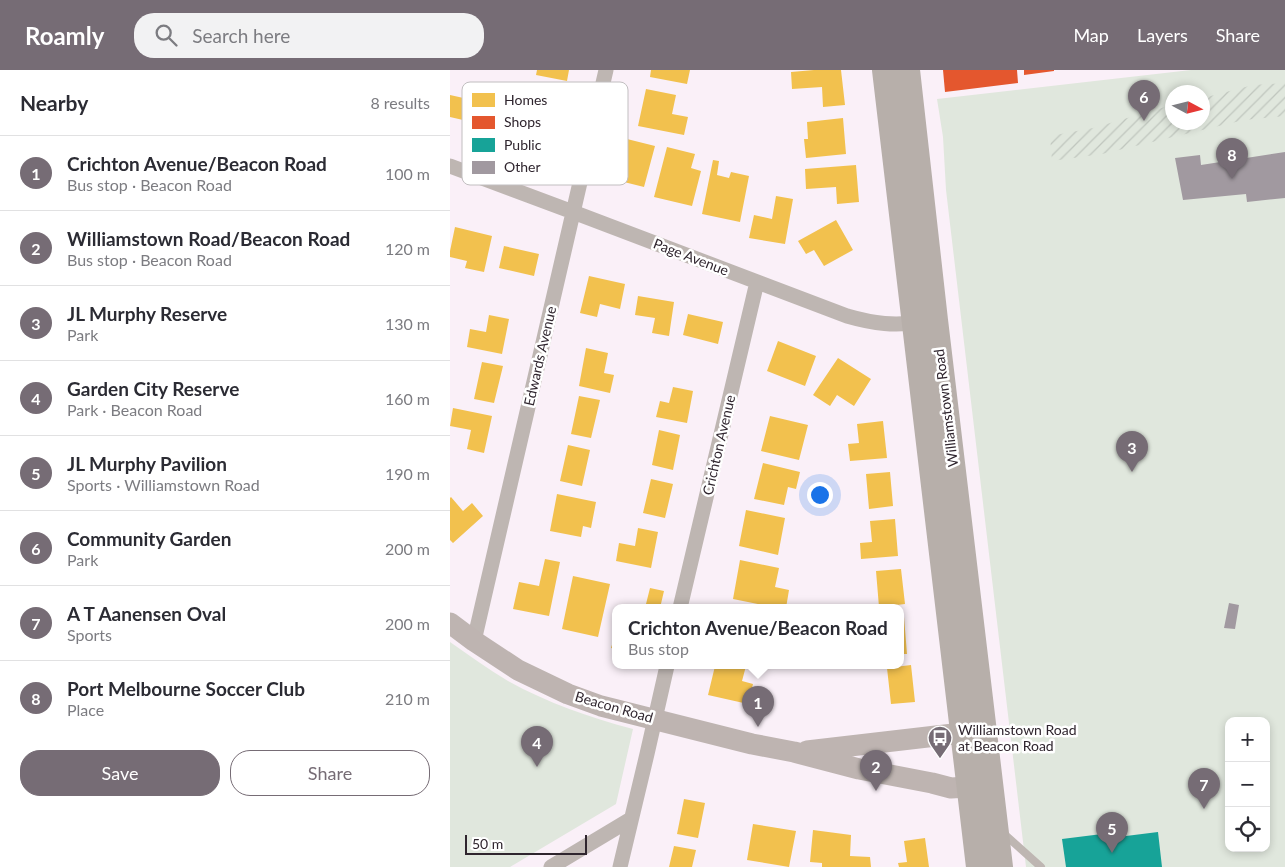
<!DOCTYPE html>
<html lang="en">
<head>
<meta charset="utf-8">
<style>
	:root { --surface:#fff; --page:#f2f2f3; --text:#2b2b33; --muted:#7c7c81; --line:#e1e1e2; --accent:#766c75 }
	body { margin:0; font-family:Lato,sans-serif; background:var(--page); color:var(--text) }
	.controls { position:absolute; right:15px; bottom:15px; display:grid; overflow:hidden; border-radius:10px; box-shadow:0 2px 8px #0003 }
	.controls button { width:45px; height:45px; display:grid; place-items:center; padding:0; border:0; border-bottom:1px solid var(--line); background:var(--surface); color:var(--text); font:25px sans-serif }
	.compass { position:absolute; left:715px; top:15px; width:45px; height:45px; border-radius:50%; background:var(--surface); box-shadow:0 2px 8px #0003; rotate:97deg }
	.scale { position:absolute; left:15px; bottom:12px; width:122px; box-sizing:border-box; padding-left:5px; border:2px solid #2f252e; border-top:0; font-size:14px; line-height:18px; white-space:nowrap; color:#2f252e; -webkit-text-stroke:4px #fff; paint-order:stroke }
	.you { position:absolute; left:369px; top:424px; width:18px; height:18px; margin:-12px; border:4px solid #fff; border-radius:50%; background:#1a73e8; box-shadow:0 0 0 8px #1a73e833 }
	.badge { display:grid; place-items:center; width:32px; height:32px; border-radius:50%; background:var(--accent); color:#fff; font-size:16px; font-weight:700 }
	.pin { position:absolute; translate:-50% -41px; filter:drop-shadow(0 1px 2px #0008) }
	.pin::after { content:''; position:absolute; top:26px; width:18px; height:15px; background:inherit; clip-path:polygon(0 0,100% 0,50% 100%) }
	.popup { position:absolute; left:162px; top:534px; width:292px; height:65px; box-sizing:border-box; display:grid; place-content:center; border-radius:10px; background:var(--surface); filter:drop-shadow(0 1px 4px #0005); font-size:16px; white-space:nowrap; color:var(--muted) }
	.popup b { font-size:19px; color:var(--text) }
	.popup::after { content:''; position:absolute; left:50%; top:100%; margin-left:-10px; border:10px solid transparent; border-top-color:var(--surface) }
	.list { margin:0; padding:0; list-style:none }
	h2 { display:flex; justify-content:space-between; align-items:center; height:65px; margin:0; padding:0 20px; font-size:21px }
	h2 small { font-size:16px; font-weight:400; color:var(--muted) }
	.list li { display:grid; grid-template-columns:32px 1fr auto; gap:15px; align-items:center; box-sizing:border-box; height:75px; padding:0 20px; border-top:1px solid var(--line) }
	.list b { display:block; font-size:19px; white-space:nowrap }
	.list p { margin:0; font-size:16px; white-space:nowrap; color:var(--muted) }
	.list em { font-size:16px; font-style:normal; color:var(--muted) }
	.actions { display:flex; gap:10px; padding:15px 20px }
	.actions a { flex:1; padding:11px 0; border:1px solid var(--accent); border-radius:20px; text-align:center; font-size:18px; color:var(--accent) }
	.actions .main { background:var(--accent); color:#fff }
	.icon { flex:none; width:28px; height:28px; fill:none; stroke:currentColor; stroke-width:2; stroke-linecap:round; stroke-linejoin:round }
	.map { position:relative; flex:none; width:835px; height:797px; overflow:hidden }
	header { display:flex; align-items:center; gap:30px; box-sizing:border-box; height:70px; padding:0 25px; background:var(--accent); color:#fff }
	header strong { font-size:24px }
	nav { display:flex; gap:28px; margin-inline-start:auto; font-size:18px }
	.search { width:350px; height:45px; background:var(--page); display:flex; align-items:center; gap:12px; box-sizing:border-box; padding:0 18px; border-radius:20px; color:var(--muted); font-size:19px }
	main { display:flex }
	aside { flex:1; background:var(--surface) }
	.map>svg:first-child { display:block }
</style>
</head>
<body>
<header>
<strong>Roamly</strong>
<div class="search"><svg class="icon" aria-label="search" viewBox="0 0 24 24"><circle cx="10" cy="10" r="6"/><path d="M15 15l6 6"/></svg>Search here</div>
<nav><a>Map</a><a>Layers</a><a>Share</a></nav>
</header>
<main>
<aside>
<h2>Nearby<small>8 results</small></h2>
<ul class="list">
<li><span class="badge">1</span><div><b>Crichton Avenue/Beacon Road</b><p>Bus stop · Beacon Road</p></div><em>100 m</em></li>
<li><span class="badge">2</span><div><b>Williamstown Road/Beacon Road</b><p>Bus stop · Beacon Road</p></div><em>120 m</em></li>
<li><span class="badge">3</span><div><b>JL Murphy Reserve</b><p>Park</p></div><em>130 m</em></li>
<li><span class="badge">4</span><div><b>Garden City Reserve</b><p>Park · Beacon Road</p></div><em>160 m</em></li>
<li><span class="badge">5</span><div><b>JL Murphy Pavilion</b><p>Sports · Williamstown Road</p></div><em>190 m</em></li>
<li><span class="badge">6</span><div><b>Community Garden</b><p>Park</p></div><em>200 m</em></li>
<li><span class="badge">7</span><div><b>A T Aanensen Oval</b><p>Sports</p></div><em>200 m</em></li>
<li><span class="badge">8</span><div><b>Port Melbourne Soccer Club</b><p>Place</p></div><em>210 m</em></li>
</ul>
<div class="actions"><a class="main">Save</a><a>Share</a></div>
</aside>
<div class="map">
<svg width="835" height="797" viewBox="0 0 835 797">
	<defs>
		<pattern id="garden-furrows" width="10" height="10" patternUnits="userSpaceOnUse" patternTransform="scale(1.25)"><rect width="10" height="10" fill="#e0e7dd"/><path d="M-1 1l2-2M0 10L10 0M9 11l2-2" fill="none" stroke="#c0c6be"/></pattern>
	</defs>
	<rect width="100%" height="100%" fill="#faf0f8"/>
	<path fill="#e0e7dd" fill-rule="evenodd" d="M741,0H835V797H576L496,120L493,67L487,29ZM722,22H752V52H722ZM779,651H816V778H779Z
		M0,572C19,585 38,599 58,611C98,633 138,647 183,659L166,734L60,797H0Z"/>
	<path fill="url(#garden-furrows)" d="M835,13V46L794,50L652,84L602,91L600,66L643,58L722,35V52H752L753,28L803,15Z"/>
	<path fill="#f2c14e" d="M87,0H119L117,11L86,5Z
		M201,0H240L237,14L200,7Z
		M364,0H391L395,35L373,37L372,17L342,19L341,2Z
		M196,19L226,25L222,44L238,47L234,65L188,56Z
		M33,23L53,28L51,35L70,39L63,68L25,60Z
		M0,25L18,29L13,50L0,47Z
		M88,36L106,41L105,47L120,50L111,86L78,78Z
		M393,48L396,84L356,88L354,69H358L357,52Z
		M169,67L205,76L194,117L158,108Z
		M217,77L245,84L241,98L251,101L242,136L204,127Z
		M263,90L269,91L267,105L279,108L281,102L299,106L290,152L252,144Z
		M406,95L409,132L387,134L386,117L356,119L355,99Z
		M326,126L343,129L335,174L299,168L304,145L322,149Z
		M386,150L403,180L374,196L364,180L356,184L348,171Z
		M5,157L42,166L34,202L15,198L17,191L0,187V181Z
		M54,176L89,184L84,206L49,198Z
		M139,206L175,214L170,239L150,234L147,247L130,243Z
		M188,226L224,232L219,266L202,263L205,248L185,245Z
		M238,244L273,252L268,274L233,265Z
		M39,245L59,249L52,284L17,277L20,259L36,262Z
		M328,271L366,286L355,316L317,301Z
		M136,278L158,283L154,303L164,305L160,323L129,316Z
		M388,288L421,309L404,336L387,325L380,336L363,325Z
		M32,292L53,296L44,333L24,329Z
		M223,317L243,321L237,353L206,347L210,331L219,333Z
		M129,326L150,330L141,368L121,364Z
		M3,338L42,346L34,383L17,379L21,360L0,356Z
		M320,346L358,355L349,390L311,381Z
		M433,351L437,388L400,391L398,374L409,373L407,354Z
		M209,360L230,365L223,400L202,395Z
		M118,375L140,380L132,416L110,411Z
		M313,393L350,402L346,419L338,417L334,435L304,429Z
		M440,402L443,436L419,439L416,404Z
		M201,409L223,414L215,448L193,443Z
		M107,424L146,432L141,458L133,456L131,467L100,461Z
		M1,427L13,441L22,433L33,446L3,473L0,470V428Z
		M296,440L335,448L328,485L289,476Z
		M445,449L448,486L411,489L410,473L422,472L420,451Z
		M188,458L208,462L201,498L166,491L169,473L185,476Z
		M95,489L110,492L99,546L63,539L69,512L89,516Z
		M290,490L329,498L325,517L339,520L336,538H327L283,529Z
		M451,499L455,534L429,537L426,501Z
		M123,506L160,514L148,567L112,559Z
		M200,518L214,521L210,538H195Z
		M450,547H454L457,584H450Z
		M165,565H166V579L161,578Z
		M461,595L465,632L441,634L437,598Z
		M265,596H296L292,611L303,614L298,634L258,625Z
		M234,729L255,733L248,768L227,764Z
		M303,754L346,761L339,797L297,790Z
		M363,760L401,765L400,786L420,787L421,797H372V793L360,792Z
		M475,768L479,797H449L448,793L457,792L454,771Z
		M224,776L246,780L242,797H219Z"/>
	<path fill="#e4572e" d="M493,0H567L568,13L495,22Z
		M574,0H604V1L574,5Z"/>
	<path fill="#17a398" d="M676,761V766L708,762L712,797H616L612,769Z"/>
	<path fill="#a199a0" d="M835,82V128L797,132L796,124L733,130L725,88L750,85L751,95Z
		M779,533L789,535L785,559L774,558Z"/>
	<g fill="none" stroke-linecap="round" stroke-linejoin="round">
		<path stroke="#beb6b2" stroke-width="8" d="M553,763L591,797"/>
		<path stroke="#beb6b2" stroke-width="15" d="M0,96L123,142L397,246C425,254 444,256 472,252
			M230,538L307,212
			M24,571L156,0
			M101,797L181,749
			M170,797L197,684L217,596"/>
		<path stroke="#beb4b1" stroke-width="21" d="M0,553L24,571L68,600L118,624L151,636L302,674L344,682L409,699L482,713L501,718L518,717
			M357,681L512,663"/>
		<path stroke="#b7afaa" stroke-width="24" d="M434,0L528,797
			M458,0L486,250L551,797"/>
	</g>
	<defs>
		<symbol id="bus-pin" viewBox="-11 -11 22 30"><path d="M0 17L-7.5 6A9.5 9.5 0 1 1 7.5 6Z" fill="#766c75" stroke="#fff"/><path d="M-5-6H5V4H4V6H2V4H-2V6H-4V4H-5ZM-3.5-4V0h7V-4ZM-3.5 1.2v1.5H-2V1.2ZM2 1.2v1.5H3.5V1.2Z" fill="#fff"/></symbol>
	</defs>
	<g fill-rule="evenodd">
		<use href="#bus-pin" x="476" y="654" width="28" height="38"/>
	</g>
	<g text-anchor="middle" stroke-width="5" stroke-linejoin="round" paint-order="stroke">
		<g font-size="14" fill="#2f252e" stroke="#fff">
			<text transform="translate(241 187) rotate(21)" y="5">Page Avenue</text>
			<text transform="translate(90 286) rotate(-77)" y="5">Edwards Avenue</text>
			<text transform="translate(496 338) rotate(-97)" y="5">Williamstown Road</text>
			<text transform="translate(269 375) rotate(-77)" y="5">Crichton Avenue</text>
			<text transform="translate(164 637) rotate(16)" y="5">Beacon Road</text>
		</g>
		<g font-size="14" fill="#2f252e" stroke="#fff" text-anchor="start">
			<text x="508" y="665">Williamstown Road<tspan x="508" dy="16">at Beacon Road</tspan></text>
		</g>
	</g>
	<rect x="12" y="12" width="166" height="103" rx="8" fill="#fff" stroke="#c1bec0" stroke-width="1"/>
	<rect x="22" y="23" width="23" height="14" fill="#f2c14e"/>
	<rect x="22" y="46" width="23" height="13" fill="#e4572e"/>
	<rect x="22" y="68" width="23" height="14" fill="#17a398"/>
	<rect x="22" y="91" width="23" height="13" fill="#a199a0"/>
	<g font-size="14" fill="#2f252e">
		<text x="54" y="35">Homes</text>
		<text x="54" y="57">Shops</text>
		<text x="54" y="80">Public</text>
		<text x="54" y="102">Other</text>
	</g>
</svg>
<div class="controls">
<button>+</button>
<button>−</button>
<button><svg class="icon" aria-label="locate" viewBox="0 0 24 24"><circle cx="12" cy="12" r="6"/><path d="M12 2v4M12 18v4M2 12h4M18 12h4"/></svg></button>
</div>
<svg class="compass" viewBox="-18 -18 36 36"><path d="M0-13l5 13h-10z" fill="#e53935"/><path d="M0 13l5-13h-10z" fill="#7c7c81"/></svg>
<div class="scale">50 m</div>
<div class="you"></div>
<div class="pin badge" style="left:308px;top:657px">1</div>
<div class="popup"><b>Crichton Avenue/Beacon Road</b>Bus stop</div>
<div class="pin badge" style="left:426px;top:721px">2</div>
<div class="pin badge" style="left:682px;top:402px">3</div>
<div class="pin badge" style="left:87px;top:697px">4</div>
<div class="pin badge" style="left:662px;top:783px">5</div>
<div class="pin badge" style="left:694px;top:51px">6</div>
<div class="pin badge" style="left:754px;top:739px">7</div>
<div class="pin badge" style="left:782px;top:109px">8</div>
</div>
</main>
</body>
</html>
